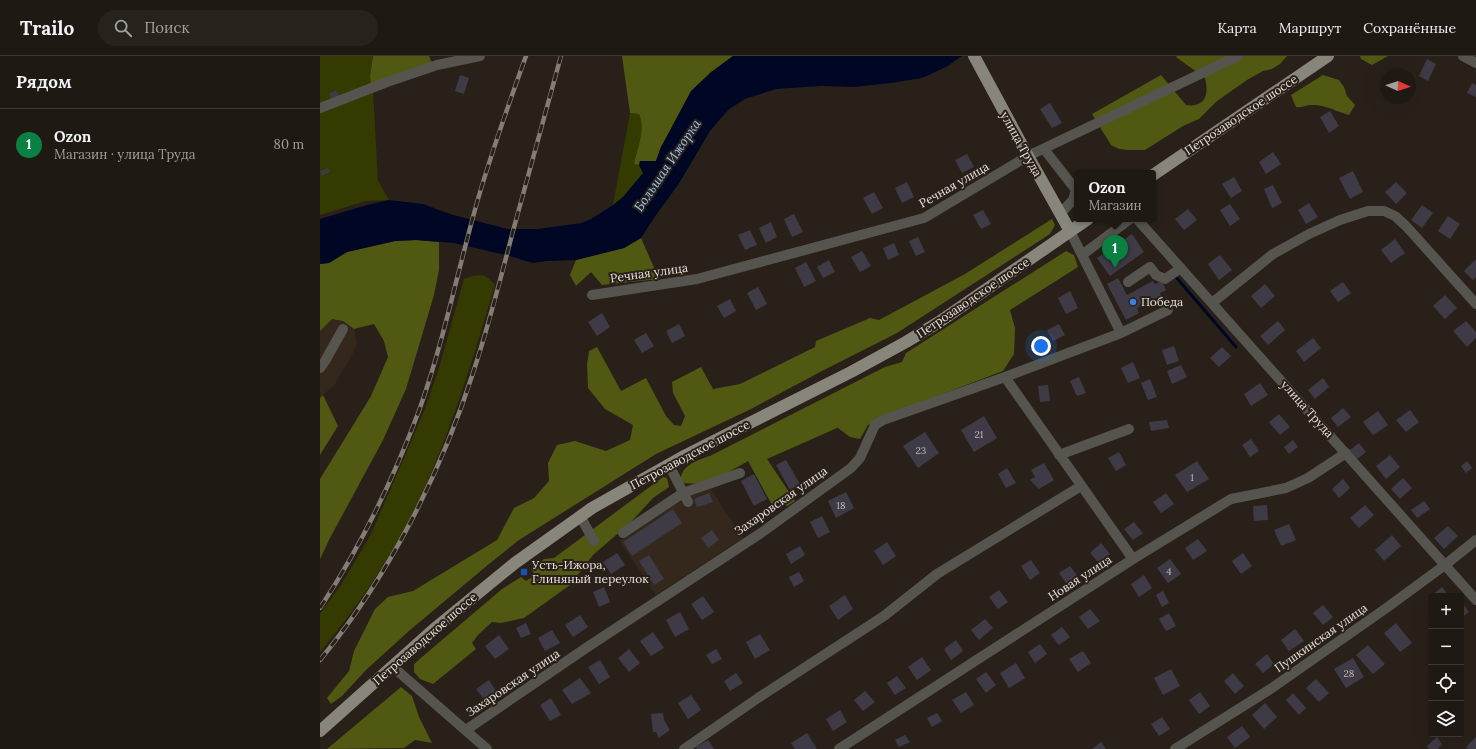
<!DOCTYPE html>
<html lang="ru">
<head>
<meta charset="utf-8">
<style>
	:root { --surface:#1f1913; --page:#27221c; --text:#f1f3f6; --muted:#a1a0a0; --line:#3c3833; --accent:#0b8043 }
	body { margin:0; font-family:Lora,serif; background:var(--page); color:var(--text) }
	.controls { position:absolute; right:12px; bottom:12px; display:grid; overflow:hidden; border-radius:4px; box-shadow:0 4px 16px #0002 }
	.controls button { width:36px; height:36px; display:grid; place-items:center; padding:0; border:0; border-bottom:1px solid var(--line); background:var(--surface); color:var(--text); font:20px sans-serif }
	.compass { position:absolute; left:1060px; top:12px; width:36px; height:36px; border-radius:50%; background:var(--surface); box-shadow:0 4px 16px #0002; rotate:93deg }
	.you { position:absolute; left:721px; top:290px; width:14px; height:14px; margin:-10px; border:3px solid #fff; border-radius:50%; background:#1a73e8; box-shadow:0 0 0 6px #1a73e833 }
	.badge { display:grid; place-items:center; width:26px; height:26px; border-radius:50%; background:var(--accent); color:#fff; font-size:13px; font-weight:700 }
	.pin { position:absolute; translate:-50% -33px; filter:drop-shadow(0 1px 2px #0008) }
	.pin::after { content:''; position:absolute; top:21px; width:14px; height:12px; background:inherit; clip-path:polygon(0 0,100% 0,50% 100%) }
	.popup { position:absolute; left:754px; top:114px; width:82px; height:52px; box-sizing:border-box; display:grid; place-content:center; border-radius:4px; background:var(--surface); filter:drop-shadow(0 1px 3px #0005); font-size:13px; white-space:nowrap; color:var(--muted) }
	.popup b { font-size:15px; color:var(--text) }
	.popup::after { content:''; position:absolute; left:50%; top:100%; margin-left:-8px; border:8px solid transparent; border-top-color:var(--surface) }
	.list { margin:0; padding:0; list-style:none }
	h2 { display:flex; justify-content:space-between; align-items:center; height:52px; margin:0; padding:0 16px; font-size:17px }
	h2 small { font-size:13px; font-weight:400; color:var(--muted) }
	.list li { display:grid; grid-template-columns:26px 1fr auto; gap:12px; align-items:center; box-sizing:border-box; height:72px; padding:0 16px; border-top:1px solid var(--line) }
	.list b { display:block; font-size:15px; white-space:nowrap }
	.list p { margin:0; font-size:13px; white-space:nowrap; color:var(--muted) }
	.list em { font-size:13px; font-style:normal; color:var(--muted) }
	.icon { flex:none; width:22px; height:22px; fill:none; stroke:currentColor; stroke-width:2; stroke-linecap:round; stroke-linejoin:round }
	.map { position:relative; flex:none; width:1156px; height:693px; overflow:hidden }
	header { display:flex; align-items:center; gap:24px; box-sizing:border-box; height:56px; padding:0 20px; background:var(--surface); border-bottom:1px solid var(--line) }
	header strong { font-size:19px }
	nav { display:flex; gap:22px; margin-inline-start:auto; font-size:14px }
	.search { width:280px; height:36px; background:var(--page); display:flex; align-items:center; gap:10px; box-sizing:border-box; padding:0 14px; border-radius:22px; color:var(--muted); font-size:15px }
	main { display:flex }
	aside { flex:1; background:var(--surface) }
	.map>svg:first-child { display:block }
</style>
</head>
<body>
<header>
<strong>Trailo</strong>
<div class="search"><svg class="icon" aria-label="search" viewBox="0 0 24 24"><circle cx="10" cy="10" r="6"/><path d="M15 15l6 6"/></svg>Поиск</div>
<nav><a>Карта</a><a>Маршрут</a><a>Сохранённые</a></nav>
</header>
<main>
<aside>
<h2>Рядом<small></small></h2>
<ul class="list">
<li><span class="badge">1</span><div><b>Ozon</b><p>Магазин · улица Труда</p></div><em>80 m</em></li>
</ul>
</aside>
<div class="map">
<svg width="1156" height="693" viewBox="0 0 1156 693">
	<rect width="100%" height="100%" fill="#292119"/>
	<path fill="#34271b" d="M12,263L23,265L34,273L37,290L15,328L0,342V275Z
		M391,433L423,482L336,539L300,485L362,443Z"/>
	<path fill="#353a01" d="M0,0H53L50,20L53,35L58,125L69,144L46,145L0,159Z
		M310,57L319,58C326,74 317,91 314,108L319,109L324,117L303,141L293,149Z
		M163,219L168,222L175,229C152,306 129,383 94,455C69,505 36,553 0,596V558L21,529L50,480L88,393L106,350L119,312L144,223L153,220Z"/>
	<path fill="#515811" d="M53,0H109L113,9L51,30L50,20Z
		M302,0H413L390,17L341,91L336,105H320L319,109L314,108C317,92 326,74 319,58L310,57Z
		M857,0H967L960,8L952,13L943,15L927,24L897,45L879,63L863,70L825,94H808L799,93L791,89L772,58L841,19L866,49C886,52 889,38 885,22L856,1Z
		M1040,0H1068L1052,9L1041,3Z
		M1003,19L1019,24L1024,31L1027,40L1035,49L1029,59C1018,56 1004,48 992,49C986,49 982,52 976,51L971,39Z
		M732,163L735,169L730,178L577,277L502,315L431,353L336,398L199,484L169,508L90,574L46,614L22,640L11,648L7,642L29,615L34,595L55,553L68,541L93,535L177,484L194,452L214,442L229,425L228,407L237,389L255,385L286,395L310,384L313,369L285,353L268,332L267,308L269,295L277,291L301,335L326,322L346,360L354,369L361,370L365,360L353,337L352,326L381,311L393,333L420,328L495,291L496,285L550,262L559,264L645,218Z
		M321,182L339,223L282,229L271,216L256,230L250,219L256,204L304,192Z
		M96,184L119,186V214L114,239L86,333L63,384L10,482L0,503V423L51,340L68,301L64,285L54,268L34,273L23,265L12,263L0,275V208L9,207L27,196L75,185Z
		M746,195L754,199L758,211L690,254L695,272L694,298L683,315L559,362L548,369L540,383L530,381L518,372H517L447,403L475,445L467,450L462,447L452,449L428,405C410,415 383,433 361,426C359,409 379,404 392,399L565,311L582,306L586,297Z
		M3,339L18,370L0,399V342Z
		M343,421L347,422L349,431L333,442L310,467L273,499L250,529L204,562L181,567L172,566L158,579L152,587L156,593L113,628L100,623L94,616V608L102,601L182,533L201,521L206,525L215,519L211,513L224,503L234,502Z
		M81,631L92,640L99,661L112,687L95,684L84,692L7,693Z"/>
	<path fill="#000724" d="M413,0H642L626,11L602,22L571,27L534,31L501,30L456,33L425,43L408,54L390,75L358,129L336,159L321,182L304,192L256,204L226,205L213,207L185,199L134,187L96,184L75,185L27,196L9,207L0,208V163L47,149L69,144L103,148L133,159L188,173H218L261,167L271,163L293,149L303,141L323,117L319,109L320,105H336L341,91L371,35L390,17Z"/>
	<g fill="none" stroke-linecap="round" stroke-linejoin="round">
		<path stroke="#000724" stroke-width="3" d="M855,220L916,291"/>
	</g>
	<path fill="#3e3b46" d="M1107,3L1116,8L1108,25L1099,20Z
		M140,19L149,22L144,38L135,35Z
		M1152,27L1156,29V41L1147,37Z
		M16,34L21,42L13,47L9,38Z
		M730,47L742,67L732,72L720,53Z
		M1010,55L1019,70L1009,77L1000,61Z
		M953,96L961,108L946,118L939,106Z
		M647,98L654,111L642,117L635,104Z
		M8,112L10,116L2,120L0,115Z
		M1033,115L1043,136L1030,143L1019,122Z
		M914,121L922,135L911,142L902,128Z
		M587,126L594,141L582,147L575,132Z
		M1076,126L1087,137L1076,148L1065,136Z
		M953,129L962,147L952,152L944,133Z
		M554,136L563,152L552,158L543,142Z
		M989,147L998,161L986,168L978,154Z
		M910,148L920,163L910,170L900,154Z
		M1102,149L1113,157L1102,172L1091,164Z
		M868,153L877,164L864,174L855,163Z
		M663,154L671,168L661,173L653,159Z
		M474,158L483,176L472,181L464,163Z
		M1128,160L1140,168L1130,183L1118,175Z
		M451,166L457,181L446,187L439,172Z
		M430,174L437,189L425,194L418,179Z
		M812,178L824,196L790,220L777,202Z
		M598,181L605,196L596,200L589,185Z
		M1075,183L1085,197L1071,207L1061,194Z
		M574,187L579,199L568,204L563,192Z
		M542,195L551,210L540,216L531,201Z
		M900,199L912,214L899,224L888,208Z
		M509,204L515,216L503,222L497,211Z
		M1155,204L1156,205V221L1153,224L1144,215Z
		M486,206L496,225L484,231L475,212Z
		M798,222L807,239L833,225L835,228L842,225L846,234L840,237L841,240L817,252L819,257L806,264L787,228Z
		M1023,226L1031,237L1018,246L1010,235Z
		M945,228L955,240L941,252L931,240Z
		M438,231L447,248L436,254L427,237Z
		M750,235L758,252L746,258L738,242Z
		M1125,239L1137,252L1125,263L1113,250Z
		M410,243L416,255L404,262L397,250Z
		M282,257L290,271L277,280L268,266Z
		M958,265L965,274L948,289L940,280Z
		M1146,265L1156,276V282L1147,291L1133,275Z
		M359,268L365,280L352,287L346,275Z
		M739,268L745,279L733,285L727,274Z
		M326,277L334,290L322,297L314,284Z
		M993,282L1001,292L984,306L976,295Z
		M854,290L859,305L847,309L842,294Z
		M902,291L911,300L899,311L890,302Z
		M813,306L820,322L808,327L801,312Z
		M861,309L867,321L852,328L847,315Z
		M759,321L766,337L757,340L750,325Z
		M1003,322L1009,331L995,343L988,334Z
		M830,323L837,341L828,344L821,327Z
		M940,327L948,339L931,350L924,338Z
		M728,329L730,345L720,346L718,330Z
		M1023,352L1031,361L1018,371L1011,362Z
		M1090,354L1099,366L1086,376L1076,364Z
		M1058,355L1068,369L1053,379L1043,366Z
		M959,358L970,371L960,379L949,366Z
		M664,360L677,382L654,396L641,374Z
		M847,364L849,372L831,375L829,366Z
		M605,376L619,397L598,412L583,390Z
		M931,383L939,395L930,401L922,389Z
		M973,384L978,391L969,398L964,391Z
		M1039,387L1046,396L1036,404L1029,395Z
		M799,396L806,409L796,415L788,402Z
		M1070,399L1080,411L1066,423L1056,410Z
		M466,404L480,428L470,434L456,409Z
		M877,405L889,423L867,436L855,419Z
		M1147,405L1152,412L1146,417L1141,410Z
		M724,407L734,424L719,433L710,424L715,421L711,414Z
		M687,412L696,427L686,432L678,418Z
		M434,418L447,443L434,450L421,425Z
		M1083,422L1092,432L1080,443L1071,433Z
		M1023,423L1030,432L1019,442L1012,433Z
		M526,436L534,452L516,462L508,445Z
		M389,437L393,446L377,451L374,443Z
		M846,437L854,448L841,457L833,446Z
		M1104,445L1110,453L1097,462L1091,454Z
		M947,449L948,464L934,465L933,450Z
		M1045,449L1054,459L1039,472L1030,462Z
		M353,453L362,467L312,500L303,486Z
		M502,460L510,476L498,482L490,466Z
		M814,466L823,477L813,484L804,473Z
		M969,468L976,484L961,490L954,474Z
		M1128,470L1138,480L1124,493L1114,482Z
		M392,474L399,484L388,492L381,482Z
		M1072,479L1081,490L1064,505L1055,494Z
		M878,483L887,495L873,504L865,492Z
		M567,486L576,500L563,509L554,495Z
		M781,487L790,498L779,507L770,497Z
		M480,490L485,499L471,508L466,498Z
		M297,497L305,509L291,518L283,506Z
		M923,497L932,510L921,518L912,505Z
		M329,499L344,523L334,529L319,505Z
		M850,503L861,518L848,527L837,512Z
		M711,504L720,517L710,524L701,510Z
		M750,510L759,522L748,530L739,517Z
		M479,516L484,525L474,531L469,521Z
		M824,519L832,532L819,541L811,528Z
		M284,531L290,546L279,551L273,536Z
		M1122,531L1129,540H1111Z
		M679,534L688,546L678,553L669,541Z
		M843,535L849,547L842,551L836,539Z
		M525,539L533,553L518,564L509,550Z
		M383,540L394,556L382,564L371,548Z
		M1003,549L1013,561L1003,569L993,557Z
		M1144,549L1149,556L1144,560L1141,557V551Z
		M770,553L780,565L768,573L759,561Z
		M360,556L369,573L355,581L346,564Z
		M849,557L856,570L846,575L839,563Z
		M260,559L268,571L253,581L245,569Z
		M665,563L673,572L659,584L651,574Z
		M206,567L211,578L201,582L196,572Z
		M1076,567L1092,587L1080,596L1064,577Z
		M742,571L750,581L739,589L731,579Z
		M975,573L984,585L969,595L961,584Z
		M232,574L240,587L225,595L218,582Z
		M333,576L344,592L331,600L320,585Z
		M440,578L450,594L435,603L426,586Z
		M179,579L189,593L175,603L165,590Z
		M636,584L643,595L631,604L624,593Z
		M720,588L727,598L715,607L708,596Z
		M1048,589L1065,608L1053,618L1036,599Z
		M309,593L320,607L309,616L298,602Z
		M396,593L402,603L392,608L386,599Z
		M763,595L771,607L758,616L749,603Z
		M947,598L954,608L943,617L935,608Z
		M602,601L611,614L597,624L588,611Z
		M1033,602L1044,621L1026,632L1014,613Z
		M280,604L290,621L279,628L268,611Z
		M696,607L705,622L689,632L680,617Z
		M851,613L860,630L843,639L834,622Z
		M666,616L676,629L666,637L656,623Z
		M416,617L423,627L410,635L404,625Z
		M913,617L924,630L915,638L904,625Z
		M577,620L586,632L575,639L567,627Z
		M260,622L271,637L252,648L242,634Z
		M996,623L1009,637L999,646L986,632Z
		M169,624L178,638L166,646L156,633Z
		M545,635L555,646L543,655L534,644Z
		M646,636L654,649L641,657L632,644Z
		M880,636L890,650L879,658L869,644Z
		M973,637L986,652L979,659L966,644Z
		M371,639L381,654L368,663L358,647Z
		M231,642L241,659L230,665L220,649Z
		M945,647L957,661L944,673L932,659Z
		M520,654L527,666L513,675L506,663Z
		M343,657L344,664L350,674L339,682L336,676H333L331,658Z
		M617,657L622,665L612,671L607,662Z
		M842,661L850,673L839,680L831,668Z
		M922,670L930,681L915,692L907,681Z
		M487,677L497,693H475L471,687Z
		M585,679L590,686L579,691L575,684Z
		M1117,681L1122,688L1118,693H1109L1107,690Z
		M1156,681V693H1148L1146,691Z
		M388,684L394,693H377L376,691Z
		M781,686L786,693H772Z"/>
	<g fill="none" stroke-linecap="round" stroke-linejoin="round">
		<path stroke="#56544f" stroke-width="10" d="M1143,0L1156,7
			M0,52L67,26L117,9L160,0
			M724,93L756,134L753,144L740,158
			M817,163L1156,544
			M750,175L801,277
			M762,199L810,163
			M808,226L830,211L836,219L845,223L861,212
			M272,239L377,223L604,162L708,100L918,0
			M892,247L953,198L989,178L1020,164L1048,155H1064L1075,160L1086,170L1156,248
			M0,312L5,305L23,273
			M685,321L813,503
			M739,399L809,373
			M349,409L368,446
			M260,460L274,485
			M303,477L363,437L420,417
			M73,611L167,693
			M146,674L269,590L441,477L531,412L540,402L555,369L563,364L685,321L801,277L848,254
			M364,693L438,642L564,560L617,518L761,430
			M519,693L813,503L911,443L966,432L988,422L1026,397
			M855,693L952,632L1065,553L1125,509L1156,484"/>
		<path stroke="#88867b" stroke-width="12" d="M654,0L708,100L750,175
			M833,119L1008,0
			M0,675L113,574L195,507L272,452L366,399L531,316L586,286L619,266L768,163"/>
		<defs>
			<path id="rail" d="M0,552C41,490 74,422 100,352C124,284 138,213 158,143C172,95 189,47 206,0
				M0,604C69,520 121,417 154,314C169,268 181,221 193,175C209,116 225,58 241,0"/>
		</defs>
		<use href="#rail" stroke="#847d76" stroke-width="4.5"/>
		<use href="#rail" stroke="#292119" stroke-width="3" stroke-dasharray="9" stroke-linecap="butt"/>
	</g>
	<circle fill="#3f7fe0" stroke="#292119" stroke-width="1.5" cx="813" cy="246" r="4"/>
	<rect fill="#1a4fb4" stroke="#292119" stroke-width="1.5" x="200" y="512" width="8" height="8" rx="2"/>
	<g text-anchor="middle" stroke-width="4" stroke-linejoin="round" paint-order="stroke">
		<g font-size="10" fill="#bdb8b6">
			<text x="659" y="382">21</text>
			<text x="601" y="398">23</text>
			<text x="872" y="425">1</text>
			<text x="521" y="453">18</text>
			<text x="849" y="519">4</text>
			<text x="1029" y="621">28</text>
		</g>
		<g font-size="12" fill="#e7e1dc" stroke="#292119">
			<text transform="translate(921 59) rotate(-34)" y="4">Петрозаводское шоссе</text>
			<text transform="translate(701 88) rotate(61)" y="4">улица Труда</text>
			<text transform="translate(634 129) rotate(-30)" y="4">Речная улица</text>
			<text transform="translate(329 217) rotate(-8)" y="4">Речная улица</text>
			<text transform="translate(653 242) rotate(-34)" y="4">Петрозаводское шоссе</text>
			<text transform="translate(987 353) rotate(48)" y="4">улица Труда</text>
			<text transform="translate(370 399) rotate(-28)" y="4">Петрозаводское шоссе</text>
			<text transform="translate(461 445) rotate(-35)" y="4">Захаровская улица</text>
			<text transform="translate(760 522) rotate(-33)" y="4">Новая улица</text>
			<text transform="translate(1001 582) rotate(-35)" y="4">Пушкинская улица</text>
			<text transform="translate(105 583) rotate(-41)" y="4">Петрозаводское шоссе</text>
			<text transform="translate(193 627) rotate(-34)" y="4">Захаровская улица</text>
		</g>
		<g font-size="12" fill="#e7e1dc" stroke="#292119" text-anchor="start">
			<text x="821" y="250">Победа</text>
			<text x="212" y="513">Усть-Ижора,<tspan x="212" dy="14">Глиняный переулок</tspan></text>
		</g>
		<g font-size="13" font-style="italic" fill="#9ec6fa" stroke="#292119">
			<text transform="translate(347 109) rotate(-56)" y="5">Большая Ижорка</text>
		</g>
	</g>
</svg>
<div class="controls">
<button>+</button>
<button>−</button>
<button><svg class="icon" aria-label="locate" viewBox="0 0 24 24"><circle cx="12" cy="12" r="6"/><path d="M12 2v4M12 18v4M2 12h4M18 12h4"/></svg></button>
<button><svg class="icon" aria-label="layers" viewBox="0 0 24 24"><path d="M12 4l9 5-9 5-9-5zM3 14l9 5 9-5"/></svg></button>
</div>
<svg class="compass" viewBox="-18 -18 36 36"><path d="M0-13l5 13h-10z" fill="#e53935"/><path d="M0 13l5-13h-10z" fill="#a1a0a0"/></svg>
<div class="you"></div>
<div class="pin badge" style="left:795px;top:212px">1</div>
<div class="popup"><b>Ozon</b>Магазин</div>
</div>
</main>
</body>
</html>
